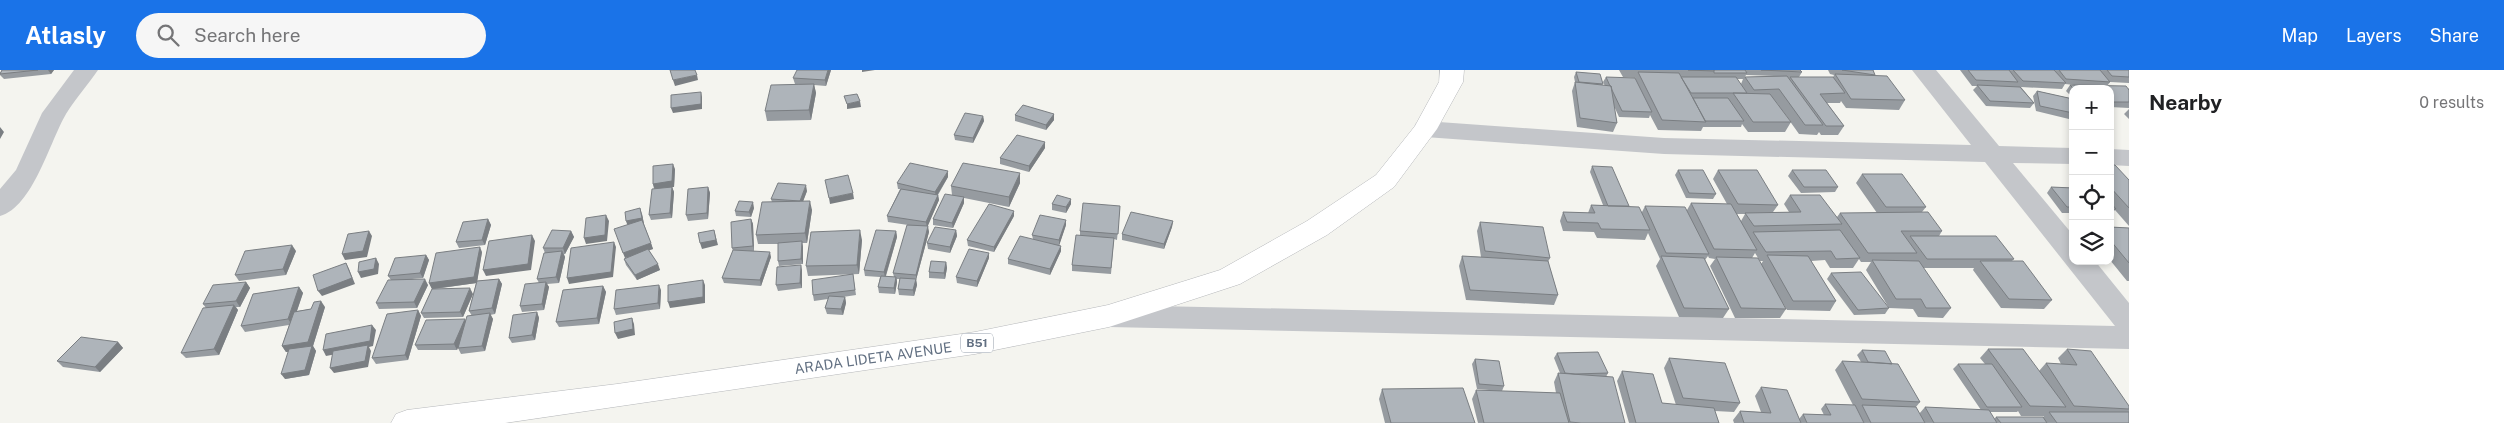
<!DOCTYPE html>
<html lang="en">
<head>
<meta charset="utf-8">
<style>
	:root { --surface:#fff; --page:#f6f6f6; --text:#202124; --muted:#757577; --line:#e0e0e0; --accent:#1a73e8 }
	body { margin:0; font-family:"Public Sans",sans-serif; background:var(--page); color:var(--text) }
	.controls { position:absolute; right:15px; top:15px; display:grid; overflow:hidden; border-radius:10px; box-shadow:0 2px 8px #0003 }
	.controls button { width:45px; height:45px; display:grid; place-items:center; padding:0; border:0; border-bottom:1px solid var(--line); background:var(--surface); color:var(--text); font:25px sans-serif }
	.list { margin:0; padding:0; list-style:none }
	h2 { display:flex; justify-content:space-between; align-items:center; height:65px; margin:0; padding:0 20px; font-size:21px }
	h2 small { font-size:16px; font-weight:400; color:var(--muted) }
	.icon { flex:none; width:28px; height:28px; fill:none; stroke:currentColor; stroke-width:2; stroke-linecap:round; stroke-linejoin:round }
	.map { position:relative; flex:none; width:2129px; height:353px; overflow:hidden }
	header { display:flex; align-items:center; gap:30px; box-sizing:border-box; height:70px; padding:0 25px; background:var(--accent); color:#fff }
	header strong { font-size:24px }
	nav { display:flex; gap:28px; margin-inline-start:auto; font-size:18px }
	.search { width:350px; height:45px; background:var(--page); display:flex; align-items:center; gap:12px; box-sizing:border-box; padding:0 18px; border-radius:28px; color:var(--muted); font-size:19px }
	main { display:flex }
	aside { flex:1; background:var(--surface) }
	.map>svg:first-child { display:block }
</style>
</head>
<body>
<header>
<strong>Atlasly</strong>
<div class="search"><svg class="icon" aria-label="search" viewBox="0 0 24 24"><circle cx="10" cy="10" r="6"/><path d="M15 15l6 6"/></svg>Search here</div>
<nav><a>Map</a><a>Layers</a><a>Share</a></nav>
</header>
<main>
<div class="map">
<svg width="2129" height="353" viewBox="0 0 2129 353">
	<rect width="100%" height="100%" fill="#f4f4ef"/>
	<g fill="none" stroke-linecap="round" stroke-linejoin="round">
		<defs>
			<path id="trunk" d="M1440,0H1464L1463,12L1437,59L1394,117L1327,165L1240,214L1109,257L975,284L505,353H391L396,344L407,340L617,314L975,262L1108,235L1220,200L1307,151L1376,105L1415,56L1439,12Z"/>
		</defs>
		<use href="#trunk" stroke="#b6b8bb" stroke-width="1"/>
		<path fill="#c4c6ca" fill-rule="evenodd" d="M74,0H98C88,15 75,29 66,44C50,71 33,137 0,146V119L16,100L42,43Z
			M1912,0H1936L1999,76L2073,78V94L2013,93L2073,165V191H2095L2129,233V279L1109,257L1099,254L1094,246L1099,238L1109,235L2115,256L1985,92L1664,84L1425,67L1416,65L1413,59L1416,53L1425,51L1664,68L1971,75Z
			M2110,79L2129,80V96L2110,95Z"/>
		<use href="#trunk" fill="#fff" fill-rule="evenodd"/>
	</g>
	<path fill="#969ba0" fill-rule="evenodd" d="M2,0H54L51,4L4,9L0,5V3Z
		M831,0L826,16L814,15L816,23L811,50L767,51L765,41L800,14H795L793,8Z
		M1619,0H1800L1802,2L1799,7H1833L1834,5L1830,4L1828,0H1873L1875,5H1874L1905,30L1899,40L1846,38L1841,31L1840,33H1827L1844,56L1838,65H1821L1819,62L1817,65L1799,64L1774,29L1791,52L1785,62H1748L1742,54L1741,57H1703L1701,61L1658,60L1650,45L1649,48L1619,47L1614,36L1617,53L1613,62L1577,57L1572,21L1575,12L1574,7L1576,2L1603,14L1602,15L1605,16L1603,12L1606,7L1635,9L1636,8L1623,7ZM1746,5L1774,6L1745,7ZM1737,9H1743L1741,14Z
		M1960,0H2129V13L2110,12L2107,16L2128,19L2129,18V38L2110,37V19H2073V28L2066,21L2070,15H2074L2065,14L2062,19L2021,17L2034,33L2030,38L1986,36L1973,20L1977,16H1972Z
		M2037,21L2073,29V50L2036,41L2033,26Z
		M2129,39V49L2124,44Z
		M1054,44V50L1046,60L1015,51V45Z
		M983,46L984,51L973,73L955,70L954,65Z
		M1045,78L1029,102L1000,94V88Z
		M2110,95L2129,110V156L2115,140L2110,145Z
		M1592,96L1629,136L1642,142L1645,136L1687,140L1691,133L1727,134L1713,109L1718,100L1778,135L1773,142H1789L1784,134L1790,125L1837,147L1840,143H1877L1856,113L1862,104L1926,137L1922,142L1942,161L1939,166L2014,189L2012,191L2052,230L2044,239L2001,238L1973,200L1974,198H1923L1951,238L1943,248L1918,247L1913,239L1889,238L1866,200L1871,192H1861L1859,189L1853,198H1830L1825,190L1811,191L1836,231L1830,241L1787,240L1778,225L1786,239L1780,248H1735L1710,196L1715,189L1709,188L1708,186L1705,190L1729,239L1723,248L1679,247L1656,196L1660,189L1648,163L1645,170L1597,168L1594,162L1563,161L1560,151L1563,142L1588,143L1591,135H1603L1590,102ZM1737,144H1745L1741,151ZM1755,183L1760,191H1763L1761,194L1752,188Z
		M675,99L674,117H672L674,122L672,148L651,150L649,145L654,119L653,114Z
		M1678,100L1716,124L1713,129L1686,128L1675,105Z
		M1792,100L1838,117L1835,122L1801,123L1788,106Z
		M948,107L938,125L939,130L927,156L929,162L916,210L917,215L914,226L899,225L898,219L900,209H897V212L895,224L879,223L878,217L880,207L865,206L864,200L896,161L897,167L886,206L894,207L893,203L908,155L888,152L887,146L900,119H898L897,113Z
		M1020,113L1009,137L964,128V133L953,158L933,155V149L952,125L951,116Z
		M708,117L710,123L708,149L688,151L686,145Z
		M2051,117L2073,118V143H2062L2047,123Z
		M807,121L803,131L812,140L807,173H802L803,177V194L779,196L778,191V174H758L756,165L772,132L771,129Z
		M1052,134H1071L1066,143L1052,140Z
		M1120,136L1117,170L1114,169L1111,204L1072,201V195L1080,166V161Z
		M754,138L751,147L736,146L735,141Z
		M642,144L644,154L653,179L649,180L660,200L637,210L626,195L624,189L629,187L625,188L628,155Z
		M1014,146L994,182L968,176L967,170Z
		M488,149L491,155L485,175L459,178L456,172Z
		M751,149L753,154L754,181L771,187L761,216L724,213L722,208L733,181L732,178Z
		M1173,151L1172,157L1164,179L1122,170V164Z
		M1480,152L1550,188L1548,192L1558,225L1554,235L1466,230L1459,196L1462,186L1481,187L1477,161Z
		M1066,155L1059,175L1061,181L1050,205L1008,194V189L1033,169L1032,165Z
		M2110,157L2129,158V211H2127L2110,190Z
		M956,160L957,166L950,183L928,179L927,173Z
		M571,161L574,167L565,184H564L565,187L559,213L547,214L549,217L544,240L522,242L520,236L539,213L537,209L545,183L543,178Z
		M862,170L859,204L808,206L806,196Z
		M296,181L286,205L239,211L235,205Z
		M482,182L477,211L499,209L502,214L495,244L490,245L493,249L485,281L461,284L458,278V277L457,280H418L415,275L465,251L472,246L469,241L476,213L435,219L473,224L463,247L424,248L421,243L432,219L429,213Z
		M426,185L429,190L423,208L412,209L428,215L417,238L379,239L376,233L391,210L388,206Z
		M989,188L977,217L957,213L956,207Z
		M946,192L947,198L945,209L929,208V202Z
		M802,200V218L778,221L776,215Z
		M1831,203L1889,238L1885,244L1854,245L1827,209Z
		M853,204L856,225L843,227H845L846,233L843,245L827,244L825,238L828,229L814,231L813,225Z
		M246,212L250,218L240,237H236L238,240L219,285L186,288L181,283L206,238L203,234Z
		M603,216L606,222L599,254L559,257L556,252Z
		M299,217L303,223L297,241L325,237L313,276L316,281L309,305L285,309L288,282H286L282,276L289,255L245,262L241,256Z
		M661,220L660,239L616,245L614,239Z
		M418,240L421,246L408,290L376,294L372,288Z
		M537,242L539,248L535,270L512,273L509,268Z
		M118,272L123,278L100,302L63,297L57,291Z
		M1988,279L2039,301L2046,293L2061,294L2058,288L2067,279L2129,336V353H1734L1733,350L1740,341L1761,342L1755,326L1761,317L1799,349L1803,344L1824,345L1821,339L1825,334L1853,335L1835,300L1842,291L1861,292L1857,285L1862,280L1892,294L1920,332L1916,337L1919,344L1925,337L1981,340L1953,299L1958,294H1985L1980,288ZM2018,341L2021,346H2044L2043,347H1996L1994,349L1990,342H2017Z
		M1557,283L1608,303L1606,307L1625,353H1478L1472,329L1476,320H1489L1477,319L1472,294L1475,289L1504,316L1502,321L1556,323L1554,312L1558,303H1560L1554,288Z
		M1669,288L1740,333L1734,342L1715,341L1719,353H1629L1617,311L1622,301L1662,333L1676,335L1664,298Z
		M1382,319L1475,353H1385L1379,329Z"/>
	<path fill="#7a7e82" d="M48,0H54L51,4Z
		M828,0H831L826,16L825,10Z
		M862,0H875L862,2Z
		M697,5L698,10L675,16L673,10Z
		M814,14L816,23L811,50L809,40Z
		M701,22L702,27V39L673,43L671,38Z
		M860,31L861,37L847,39V34Z
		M1054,44V50L1046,60V55Z
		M983,46L984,51L973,73V68Z
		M0,57L4,62L0,69Z
		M1045,72V78L1029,102V96Z
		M673,94L675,99L674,117H672L674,122L672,148L670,143L655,120L653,114Z
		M948,101V107L936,127L935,122Z
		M1020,103V113L1009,137V127Z
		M806,115L807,121L801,137L800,131Z
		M708,117L710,123L708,149L707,143Z
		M853,123L854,129L830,134L829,128Z
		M938,125L939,130L927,158L926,152Z
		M964,127V133L953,158L952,153Z
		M1071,129V134L1066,143V137Z
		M810,131L812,140L807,173L805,163Z
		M753,132L754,138L751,147L749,142Z
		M640,138L642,144L644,154L628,157L626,151Z
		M1014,141V146L994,182V177Z
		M606,145L609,151L607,171L586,174L584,168Z
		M488,149L491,155L485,175L482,170Z
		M751,149L753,154L754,181L753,176Z
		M1066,150V155L1059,176V170Z
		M1173,151L1172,157L1164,179V174Z
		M928,156L929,162L916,210V205Z
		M714,160L718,175L702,179L700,173Z
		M860,160L862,170L859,204L857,195Z
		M956,160L957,166L950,183V177Z
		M369,161L372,166L367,187L345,190L342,184Z
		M571,161L574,167L565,184L563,178Z
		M896,161L897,167L885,208L884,202Z
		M532,165L535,171L531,200L486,206L483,200Z
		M802,171L803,177V194L801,189Z
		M614,172L616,177L613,207L569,214L567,208Z
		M651,173L653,179L625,188L623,183Z
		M292,175L296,181L286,205L283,199Z
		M1061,176V181L1050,205V199Z
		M480,177L482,182L477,213L432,219L429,213Z
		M562,181L565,187L559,213L556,207Z
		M770,182L771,187L761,216L760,210Z
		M989,183V188L977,217V211Z
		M426,185L429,190L423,208L420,203Z
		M376,188L379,194L378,204L361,208L358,202Z
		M946,192L947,198L945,209L944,203Z
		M346,193L349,199L355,214L322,226L318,221Z
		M658,194L660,200L637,210L635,205Z
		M801,195L802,200V218L800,213Z
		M896,207L897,212L895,224L894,218Z
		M425,209L428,215L417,238L414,232Z
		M499,209L502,214L495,244L492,238Z
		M916,209L917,215L914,226L913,220Z
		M703,210L705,215V233L670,238L668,232Z
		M246,212L250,218L240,237L236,231Z
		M546,212L549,217L544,240L542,234Z
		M659,215L661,220L660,239L658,233Z
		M603,216L606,222L599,254L597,248Z
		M299,217L303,223L292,255L288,249Z
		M470,218L473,224L463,247L460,242Z
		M845,227L846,233L843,245L841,239Z
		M321,231L325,237L313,276L316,281L309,305L285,309L281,304L312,278L286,282L282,276Z
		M234,235L238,240L219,285L214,279Z
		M418,240L421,246L408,290L405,285Z
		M537,242L539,248L535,270L532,265Z
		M490,243L493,249L485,281L482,276Z
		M632,248L634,254L635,265L618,269L615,263Z
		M465,249L468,255L457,280L454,274Z
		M372,255L376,260L373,276L369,277L371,281L368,297L334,303L330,298L367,278L326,286L323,280Z
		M118,272L123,278L100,302L95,297Z"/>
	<path fill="#aeb4ba" stroke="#7a7e82" d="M2,0H38L0,4Z
		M670,0H695L697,5L673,10Z
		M797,0H828L825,10L793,8Z
		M1688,0H1714V1Z
		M1714,0H1745L1747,3H1714Z
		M1761,0H1800L1802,2Z
		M1842,0H1873L1875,5Z
		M1968,0H2009L2018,12L1976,10Z
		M2013,0H2054L2066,13L2023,11Z
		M2059,0H2100L2110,12L2066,9Z
		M2107,0H2129V7L2112,6Z
		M1576,2L1600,4L1603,14L1579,12Z
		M1638,2L1679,3L1706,52L1662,50Z
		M1835,4L1887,6L1905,30L1851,29Z
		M1787,6L1823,55H1805L1779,19L1754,20L1745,7Z
		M1606,7L1635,8L1652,42L1622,41L1612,20L1611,16H1610Z
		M1681,7H1736L1747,23H1691Z
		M1790,7H1833L1845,23L1820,24L1844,56H1826Z
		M1575,12L1611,16L1617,53L1580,48Z
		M814,14L809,40L765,41L771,15Z
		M1977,15L2020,17L2034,33L1990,31Z
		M2070,15L2126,16L2129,20V32H2110V19H2074Z
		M2037,21L2073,29V43L2040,36Z
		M701,22V34L671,38V25Z
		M1733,23L1770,24L1791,52H1753Z
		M857,24L860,31L847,34L844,26Z
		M1693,28H1728L1744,51H1705Z
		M1023,35L1054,44L1046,55L1015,45Z
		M965,43L983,46L973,68L954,65Z
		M1017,65L1045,72L1029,96L1000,88Z
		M910,93L948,101L935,122L897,113Z
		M963,93L1020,103L1009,127L951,116Z
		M673,94L672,111L653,114V96Z
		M2110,95H2115L2129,110V138L2110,117Z
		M1592,96L1612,97L1629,136H1608Z
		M1678,100H1703L1716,124L1689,123Z
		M1718,100H1757L1778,135L1738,134Z
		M1792,100H1826L1838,117H1804Z
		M1862,104H1902L1926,137H1886Z
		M848,105L853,123L829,128L825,110Z
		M778,113L806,115L800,131L771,129Z
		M672,117L670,143L649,145L652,119Z
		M708,117L707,143L686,145L688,119Z
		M2051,117L2073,118V137H2067Z
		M901,119L938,125L926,152L887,146Z
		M945,124L964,127L952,153L933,149Z
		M1057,125L1071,129L1066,137L1052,134Z
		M1790,125H1820L1842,154L1754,156L1745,143L1801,142Z
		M739,131L753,132L749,142L735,141Z
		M810,131L805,163L756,165L762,132Z
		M2110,132L2116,139H2110Z
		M1083,133L1120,136L1118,164L1080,161Z
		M1691,133L1731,134L1757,180L1714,179Z
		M989,134L1014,141L994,177L967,170Z
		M1591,135L1639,137L1650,160L1601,159L1598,153L1567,152L1563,142L1595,143Z
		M1645,136L1685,137L1709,184L1666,183Z
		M640,138L642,148L626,151L625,142Z
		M1131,142L1173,151L1164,174L1122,164Z
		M1928,142L1942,161H1901L1917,183H1868L1840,143Z
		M606,145L605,165L584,168L586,148Z
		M1040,145L1066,150L1059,170L1032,165Z
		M488,149L482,170L456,172L463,152Z
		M751,149L753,176L732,178L731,152Z
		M642,150L651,173L623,183L614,159Z
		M1480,152L1543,157L1550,188L1485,181Z
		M907,155L928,156L916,205L893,203Z
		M935,157L956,160L950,177L927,173Z
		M2110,157L2129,158V193L2110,170Z
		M552,160L571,161L563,178H543Z
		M714,160L716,170L700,173L698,163Z
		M860,160L857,195L806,196L811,162Z
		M876,160L896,161L884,202L864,200Z
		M1840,160L1860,188L1836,189L1831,181L1766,182L1753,162Z
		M369,161L363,181L342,184L348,164Z
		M532,165L528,194L483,200L489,171Z
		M1076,165L1114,168L1111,198L1072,195Z
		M1020,166L1061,176L1050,199L1008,189Z
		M1910,166H1996L2014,189H1927Z
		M802,171L801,189L778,191V173Z
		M614,172L611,202L567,208L571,178Z
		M292,175L283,199L235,205L245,181Z
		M480,177L474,207L429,213L436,183Z
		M648,179L658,194L635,205L624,189Z
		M969,179L989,183L977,211L956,207Z
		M733,180L770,182L760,210L722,208Z
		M562,181L556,207L537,209L544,183Z
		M426,185L420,203L388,206L395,188Z
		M1767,185L1808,186L1836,231H1793Z
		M1462,186L1548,191L1558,225L1470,220Z
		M1661,186L1704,188L1729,239L1684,238Z
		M1716,187L1758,188L1786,239L1741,238Z
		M376,188L374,199L358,202L359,192Z
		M1872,190L1919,191L1951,238H1926L1921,229H1896Z
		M931,191L946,192L944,203L929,202Z
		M1980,191H2023L2052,230L2009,229Z
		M346,193L352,208L318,221L313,205Z
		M801,195L800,213L776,215L777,197Z
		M1861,202L1889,238L1858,240L1831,203Z
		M853,204L855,220L813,225L812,210Z
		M881,206L896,207L894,218L878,217Z
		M900,208L916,209L913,220L898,219Z
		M425,209L414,232L376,233L388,210Z
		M499,209L492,238L469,241L477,211Z
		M703,210V227L668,232V215Z
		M246,212L236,231L203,234L213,215Z
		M546,212L542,234L520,236L525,214Z
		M659,215L658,233L614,239L616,220Z
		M603,216L597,248L556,252L563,220Z
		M299,217L288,249L241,256L253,224Z
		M470,218L460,242L421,243L432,219Z
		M829,226L845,227L841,239L825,238Z
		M321,231L308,272L282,276L294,242L311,239L314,232Z
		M234,235L214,279L181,283L203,238Z
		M418,240L405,285L372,288L387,244Z
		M537,242L532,265L509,268L513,245Z
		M490,243L482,276L458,278L467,246Z
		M632,248L633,259L615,263L614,252Z
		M465,249L454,274L415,275L426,250Z
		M372,255L370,271L323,280L326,264Z
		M81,267L118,272L95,297L57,291Z
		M368,275L365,291L330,298L333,281Z
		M312,276L305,300L281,304L289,279Z
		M1988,279H2023L2066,337L2030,336Z
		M2067,279L2091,281L2129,336V339L2074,336L2046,293L2077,295Z
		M1862,280L1885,281L1892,294L1868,292Z
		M1598,282L1608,303L1575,304L1565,303L1557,283Z
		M1669,288L1725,293L1740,333L1683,328Z
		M1475,289L1499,291L1504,316L1479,314Z
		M1842,291L1898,294L1920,332L1862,329Z
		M1958,294H1992L2022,337H1987Z
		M1622,301L1653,304L1662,333L1714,338L1719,353H1636Z
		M1558,303L1613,307L1625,353H1581L1570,352Z
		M1761,317L1787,320L1801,353H1744L1740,341L1771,343Z
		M1463,318L1475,353H1391L1382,319Z
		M1476,320L1560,323L1569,353H1484Z
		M1825,334L1855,335L1864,353H1807L1803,344L1831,345Z
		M1862,335L1916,337L1925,353H1871Z
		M1925,337L1989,340L1997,353H1934Z
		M2049,342H2129V353H2057Z
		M1996,347H2043L2047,353H2001Z"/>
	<g text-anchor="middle" stroke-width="5" stroke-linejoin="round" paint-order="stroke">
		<rect fill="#fff" stroke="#919ba8" stroke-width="1" x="961" y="263.5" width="32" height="19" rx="4"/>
		<g font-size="12" font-weight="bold" fill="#627082">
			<text x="977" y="277">B51</text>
		</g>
		<g font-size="14" fill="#627082" stroke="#fff">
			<text transform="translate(873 288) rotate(-8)" y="5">ARADA LIDETA AVENUE</text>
		</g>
	</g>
</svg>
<div class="controls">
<button>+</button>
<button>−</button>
<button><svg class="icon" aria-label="locate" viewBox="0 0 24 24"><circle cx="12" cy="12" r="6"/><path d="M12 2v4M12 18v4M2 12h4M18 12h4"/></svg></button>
<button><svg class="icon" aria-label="layers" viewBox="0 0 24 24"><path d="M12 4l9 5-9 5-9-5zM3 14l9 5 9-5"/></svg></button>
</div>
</div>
<aside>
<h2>Nearby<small>0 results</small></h2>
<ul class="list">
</ul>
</aside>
</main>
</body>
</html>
